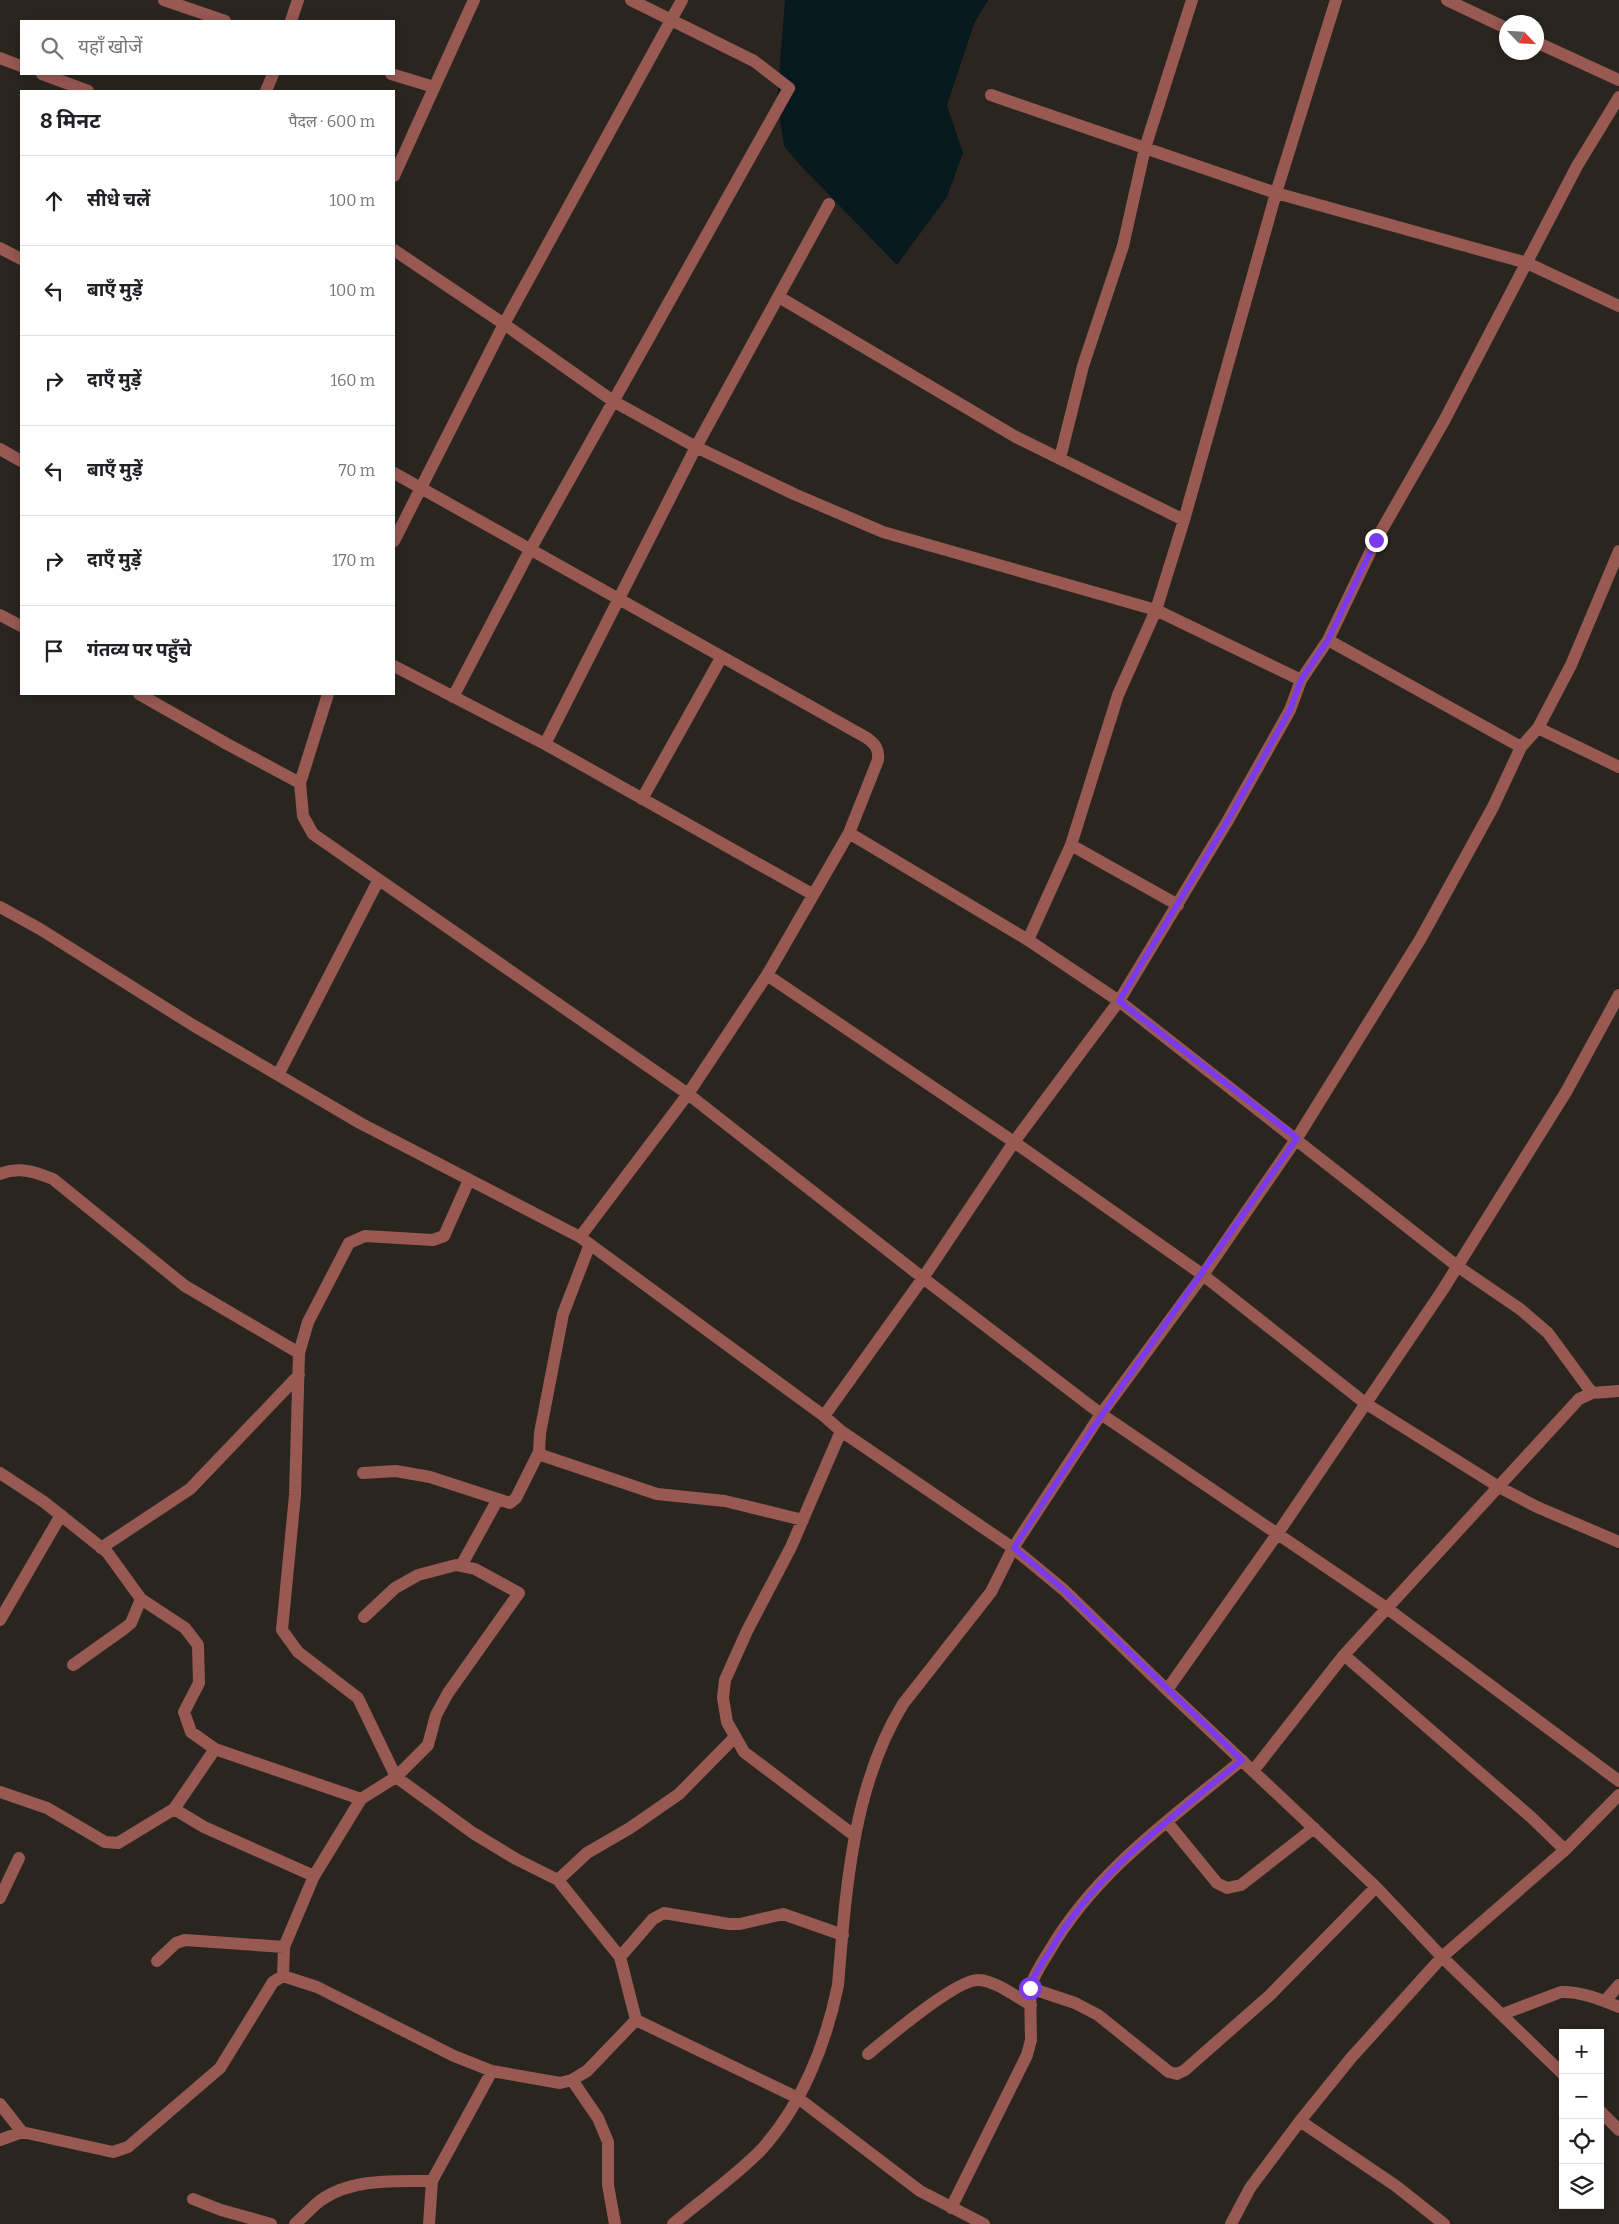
<!DOCTYPE html>
<html lang="hi">
<head>
<meta charset="utf-8">
<style>
	:root { --surface:#fff; --page:#f2f2f2; --text:#202124; --muted:#757577; --line:#e0e0e0 }
	body { margin:0; font-family:Bitter,"Noto Sans Devanagari",serif; background:var(--page); color:var(--text) }
	.controls { position:absolute; right:15px; bottom:15px; display:grid; overflow:hidden; border-radius:0px; box-shadow:0 2px 12px #0003 }
	.controls button { width:45px; height:45px; display:grid; place-items:center; padding:0; border:0; border-bottom:1px solid var(--line); background:var(--surface); color:var(--text); font:25px sans-serif }
	.compass { position:absolute; left:1499px; top:15px; width:45px; height:45px; border-radius:50%; background:var(--surface); box-shadow:0 2px 12px #0003; rotate:115deg }
	.stop { position:absolute; width:15px; height:15px; margin:-11px; border:4px solid #7c3aed; border-radius:50%; background:#fff }
	.stop.end { background:#7c3aed; border-color:#fff; box-shadow:0 1px 5px #0008 }
	.list { margin:0; padding:0; list-style:none }
	h2 { display:flex; justify-content:space-between; align-items:center; height:65px; margin:0; padding:0 20px; font-size:21px }
	h2 small { font-size:16px; font-weight:400; color:var(--muted) }
	.list li { display:grid; grid-template-columns:32px 1fr auto; gap:15px; align-items:center; box-sizing:border-box; height:90px; padding:0 20px; border-top:1px solid var(--line) }
	.list b { display:block; font-size:19px; white-space:nowrap }
	.list em { font-size:16px; font-style:normal; color:var(--muted) }
	.icon { flex:none; width:28px; height:28px; fill:none; stroke:currentColor; stroke-width:2; stroke-linecap:round; stroke-linejoin:round }
	.map { position:relative; flex:none; width:1619px; height:2224px; overflow:hidden }
	.search { position:absolute; background:var(--surface); box-shadow:0 2px 12px #0003; left:20px; top:20px; width:375px; height:55px; display:flex; align-items:center; gap:12px; box-sizing:border-box; padding:0 18px; border-radius:0px; color:var(--muted); font-size:19px }
	.panel { position:absolute; background:var(--surface); box-shadow:0 2px 12px #0003; left:20px; top:90px; width:375px; height:605px; border-radius:0px }
	.map>svg:first-child { display:block }
</style>
</head>
<body>
<div class="map">
<svg width="1619" height="2224" viewBox="0 0 1619 2224">
	<rect width="100%" height="100%" fill="#2a261f"/>
	<path fill="#08191e" d="M785,0H988L974,24L947,105L963,153L947,197L897,265L799,164L784,146L777,101Z"/>
	<g fill="none" stroke-linecap="round" stroke-linejoin="round">
		<path stroke="#985953" stroke-width="12" d="M164,0L225,21
			M1192,0L1145,148L1276,193L1527,263L1619,306
			M1447,0L1506,28
			M291,21L298,0
			M1536,42L1619,80
			M0,58L21,66
			M42,74L88,91
			M391,74L434,87
			M266,91L273,74
			M991,95L1145,148L1123,246L1083,366L1060,458
			M394,176L474,0
			M0,248L21,259
			M394,250L504,324L613,401L696,447L794,494L883,532L1156,610L1301,680
			M779,297L1016,437L1184,520
			M0,449L21,461
			M394,473L867,738C876,745 879,749 878,760L849,833L767,975L688,1094L580,1237
			M394,541L504,324L682,0
			M0,615L21,626
			M1328,640L1521,747
			M394,666L545,744L812,894
			M139,694L227,744L300,783
			M328,694L300,783L303,816L313,834L688,1094L923,1278L1101,1414L1388,1609L1619,1781
			M453,697L530,550L789,88L754,61L631,0
			M1538,728L1619,767
			M545,744L696,447L829,204
			M642,799L721,658
			M849,833L1028,940L1119,1001L1457,1266L1520,1309L1548,1333L1592,1393
			M1178,905L1071,845L1118,695L1156,610L1184,520L1276,193L1336,0
			M0,907L40,929L191,1024L360,1123L580,1237L824,1416L841,1431L1013,1548L1064,1590L1167,1690L1376,1887L1442,1957L1563,2074
			M1028,940L1071,845
			M767,975L1014,1142L1203,1275L1365,1403L1499,1487L1537,1507L1619,1542
			M278,1075L378,881
			M0,1174C19,1166 35,1172 53,1179L185,1286L299,1353L308,1322L349,1243L365,1236L433,1240L444,1236L469,1180
			M590,1244L563,1314L540,1433L539,1452L544,1456L657,1494L725,1501L803,1520
			M299,1353L295,1495L282,1630L298,1652L358,1698L396,1777L473,1833L516,1859L558,1880L620,1957L636,2020L587,2071L572,2080L598,2118L608,2142V2185L615,2224
			M824,1416L923,1278L1014,1142L1119,1001L1227,822L1290,710L1301,680L1328,640L1376,540L1444,421L1577,166L1619,97
			M841,1431L791,1547L747,1631L725,1680L723,1698L727,1722L744,1752L855,1836
			M0,1473L44,1502L107,1552L141,1599L131,1623L125,1628L73,1665
			M363,1473L396,1471L430,1477L510,1503L516,1498L539,1452
			M101,1548L190,1489L299,1375
			M461,1566L498,1499
			M141,1599L185,1628L198,1645L199,1683L184,1712L191,1732L215,1749L361,1799
			M364,1617L395,1588L418,1575L456,1565L475,1569L519,1593L448,1693L436,1715L428,1745L396,1777L361,1799L314,1876L284,1947L283,1976L317,1987L454,2056L492,2071L560,2083L572,2080
			M0,1620L61,1515
			M1344,1655L1532,1818L1565,1850
			M1167,1690L1278,1533L1442,1291L1566,1092L1619,995
			M1242,1760C1172,1818 1096,1871 1050,1950C1042,1963 1034,1974 1030,1988L1075,2003L1098,2015L1169,2072L1177,2074L1185,2070L1269,1996L1376,1887
			M1253,1771L1344,1655L1579,1399L1592,1393L1619,1391
			M0,1792L47,1808L105,1842L118,1843L174,1809L215,1749
			M174,1809L204,1827L314,1876
			M1167,1822L1217,1883L1227,1888L1241,1885L1314,1828
			M558,1880L587,1853L630,1828L679,1794L734,1738
			M0,1898L19,1858
			M620,1957L653,1919L664,1913L729,1924H740L783,1914L843,1935
			M157,1961L176,1943L185,1940L284,1947
			M1605,2001L1619,1985
			M1503,2014L1561,1992C1580,1991 1602,2000 1619,2007
			M636,2020L798,2098L920,2191L984,2224
			M868,2054C886,2039 958,1978 979,1980C996,1981 1016,1997 1031,2005
			M0,2104L22,2132
			M1600,2111L1619,2130
			M1300,2121L1396,2186L1444,2224
			M0,2140L22,2132L113,2152L128,2147L220,2068L273,1982L283,1976
			M193,2199L221,2210L271,2224
			M951,2208L1027,2055L1031,2040L1030,1988
			M295,2224C304,2216 312,2207 321,2200C352,2178 396,2181 432,2181
			M429,2224L432,2181L492,2071
			M673,2224C701,2200 735,2177 761,2150C802,2105 826,2044 838,1985C846,1890 852,1787 903,1704L991,1592L1013,1548L1101,1414L1203,1275L1297,1138L1421,938L1493,807L1521,747L1538,728L1571,665L1619,551
			M1231,2224L1250,2188L1300,2121L1351,2058L1442,1957L1565,1850L1619,1795"/>
	</g>
	<g fill="none" stroke-linecap="round" stroke-linejoin="round">
		<path stroke="#7c3aed" stroke-width="6" d="M1030,1988C1034,1974 1042,1963 1050,1951C1096,1871 1172,1818 1242,1760L1064,1590L1014,1548C1102,1408 1202,1275 1297,1138L1119,1001L1227,822L1290,710L1301,680L1328,640L1376,540"/>
	</g>
</svg>
<div class="controls">
<button>+</button>
<button>−</button>
<button><svg class="icon" aria-label="locate" viewBox="0 0 24 24"><circle cx="12" cy="12" r="6"/><path d="M12 2v4M12 18v4M2 12h4M18 12h4"/></svg></button>
<button><svg class="icon" aria-label="layers" viewBox="0 0 24 24"><path d="M12 4l9 5-9 5-9-5zM3 14l9 5 9-5"/></svg></button>
</div>
<svg class="compass" viewBox="-18 -18 36 36"><path d="M0-13l5 13h-10z" fill="#e53935"/><path d="M0 13l5-13h-10z" fill="#757577"/></svg>
<div class="stop" style="left:1030px;top:1988px"></div>
<div class="stop end" style="left:1376px;top:540px"></div>
<div class="search"><svg class="icon" aria-label="search" viewBox="0 0 24 24"><circle cx="10" cy="10" r="6"/><path d="M15 15l6 6"/></svg>यहाँ खोजें</div>
<section class="panel">
<h2>8 मिनट<small>पैदल · 600 m</small></h2>
<ul class="list">
<li><svg class="icon" aria-label="ahead" viewBox="0 0 24 24"><path d="M12 20V5M6 11l6-6 6 6"/></svg><div><b>सीधे चलें</b></div><em>100 m</em></li>
<li><svg class="icon" aria-label="left" viewBox="0 0 24 24"><path d="M17 20v-9H6M10 6l-5 5 5 5"/></svg><div><b>बाएँ मुड़ें</b></div><em>100 m</em></li>
<li><svg class="icon" aria-label="right" viewBox="0 0 24 24"><path d="M7 20v-9h11M14 6l5 5-5 5"/></svg><div><b>दाएँ मुड़ें</b></div><em>160 m</em></li>
<li><svg class="icon" aria-label="left" viewBox="0 0 24 24"><path d="M17 20v-9H6M10 6l-5 5 5 5"/></svg><div><b>बाएँ मुड़ें</b></div><em>70 m</em></li>
<li><svg class="icon" aria-label="right" viewBox="0 0 24 24"><path d="M7 20v-9h11M14 6l5 5-5 5"/></svg><div><b>दाएँ मुड़ें</b></div><em>170 m</em></li>
<li><svg class="icon" aria-label="arrive" viewBox="0 0 24 24"><path d="M6 21V4h12l-3 4 3 4H6"/></svg><div><b>गंतव्य पर पहुँचे</b></div></li>
</ul>
</section>
</div>
</body>
</html>
